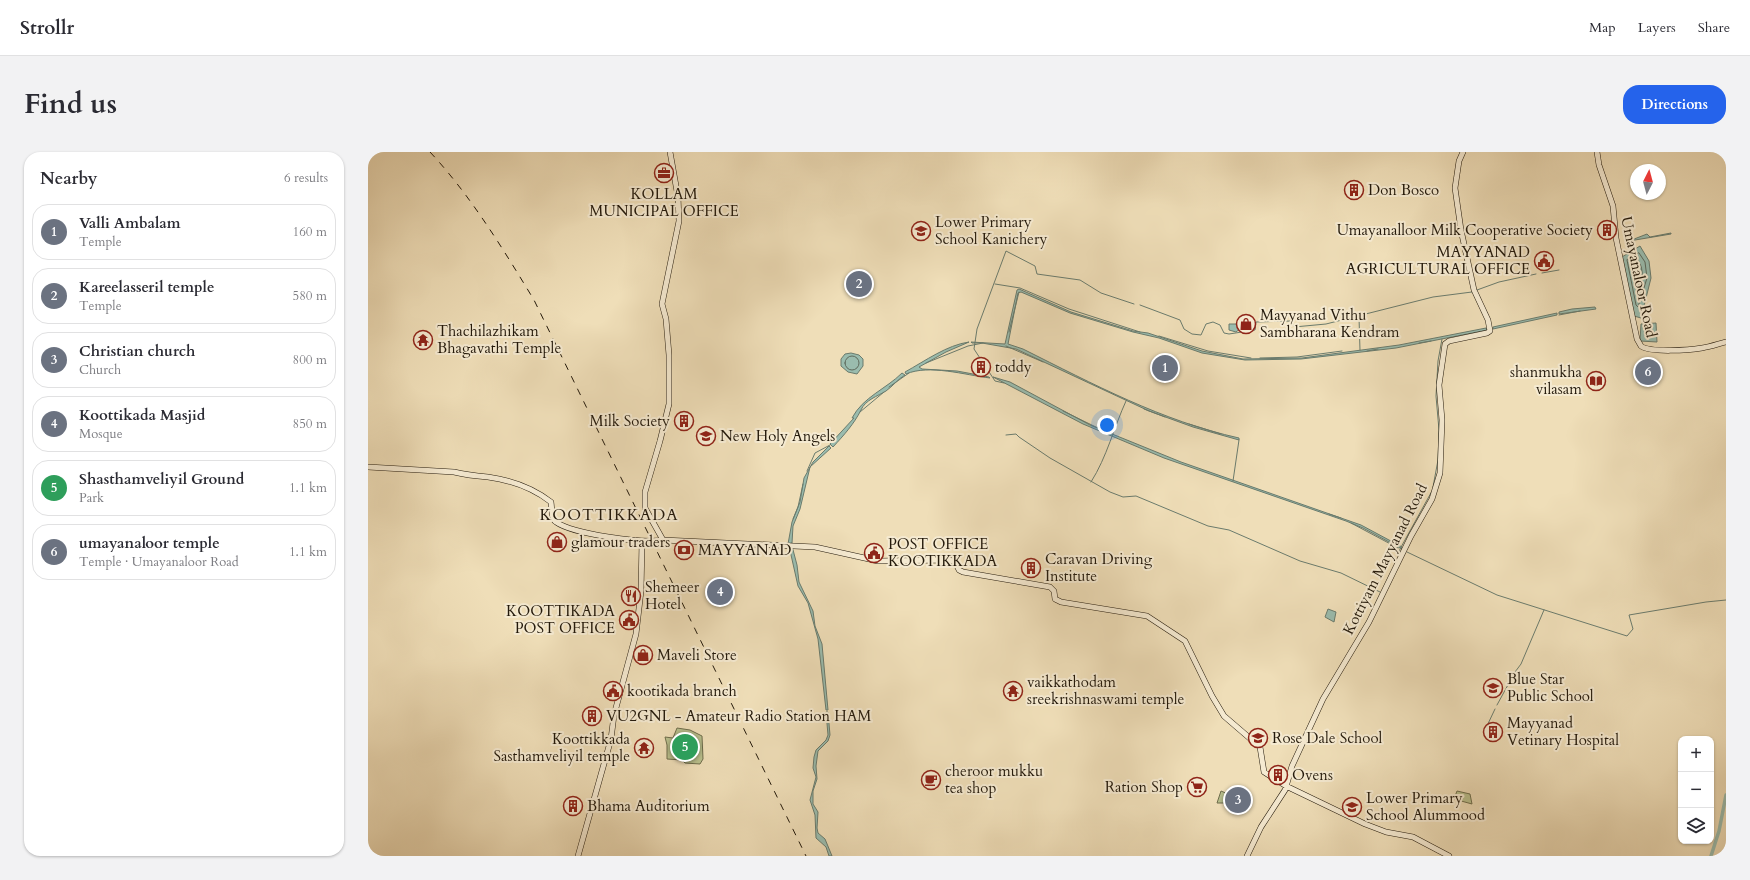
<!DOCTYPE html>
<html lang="en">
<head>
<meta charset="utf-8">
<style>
	:root { --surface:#fff; --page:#f2f2f3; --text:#2b2b33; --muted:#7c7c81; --line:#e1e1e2; --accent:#2563eb }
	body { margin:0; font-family:Cardo,serif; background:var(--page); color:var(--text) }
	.controls { position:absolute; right:12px; bottom:12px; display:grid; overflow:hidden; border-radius:8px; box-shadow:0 1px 3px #0004 }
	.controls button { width:36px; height:36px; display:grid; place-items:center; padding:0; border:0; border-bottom:1px solid var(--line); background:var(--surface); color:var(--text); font:20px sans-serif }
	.compass { position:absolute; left:1262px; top:12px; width:36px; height:36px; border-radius:50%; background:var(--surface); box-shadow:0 1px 3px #0004; rotate:6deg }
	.you { position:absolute; left:739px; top:273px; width:14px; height:14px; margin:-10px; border:3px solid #fff; border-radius:50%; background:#1a73e8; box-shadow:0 0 0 6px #1a73e833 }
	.badge { display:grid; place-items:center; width:26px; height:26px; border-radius:50%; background:var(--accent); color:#fff; font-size:13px; font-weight:700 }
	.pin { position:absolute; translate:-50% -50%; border:2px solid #fff; box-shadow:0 1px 4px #0006 }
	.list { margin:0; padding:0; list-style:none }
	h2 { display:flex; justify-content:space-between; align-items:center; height:52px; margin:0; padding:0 16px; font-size:17px }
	h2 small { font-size:13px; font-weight:400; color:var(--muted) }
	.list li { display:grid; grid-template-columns:26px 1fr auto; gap:12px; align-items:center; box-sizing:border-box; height:56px; margin:0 8px 8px; padding:0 8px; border:1px solid var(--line); border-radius:16px }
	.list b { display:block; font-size:15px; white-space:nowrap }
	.list p { margin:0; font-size:13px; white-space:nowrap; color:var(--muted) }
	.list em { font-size:13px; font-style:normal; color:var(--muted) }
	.icon { flex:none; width:22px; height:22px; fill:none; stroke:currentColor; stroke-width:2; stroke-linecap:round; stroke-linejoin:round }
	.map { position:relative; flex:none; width:1358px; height:704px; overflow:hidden; border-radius:16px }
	header { display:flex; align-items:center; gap:24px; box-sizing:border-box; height:56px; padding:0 20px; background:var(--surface); border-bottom:1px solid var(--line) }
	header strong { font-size:19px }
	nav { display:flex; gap:22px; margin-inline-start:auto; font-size:14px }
	.intro { display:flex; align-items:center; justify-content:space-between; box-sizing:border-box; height:96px; padding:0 24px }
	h1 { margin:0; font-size:28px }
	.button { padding:10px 18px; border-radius:16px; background:var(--accent); color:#fff; font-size:14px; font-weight:700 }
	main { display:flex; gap:24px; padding:0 24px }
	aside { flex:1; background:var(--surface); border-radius:16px; box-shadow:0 1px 3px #0004 }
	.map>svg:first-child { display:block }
</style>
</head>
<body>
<header>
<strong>Strollr</strong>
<nav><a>Map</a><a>Layers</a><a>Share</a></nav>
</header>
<div class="intro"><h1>Find us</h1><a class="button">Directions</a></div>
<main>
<aside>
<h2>Nearby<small>6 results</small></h2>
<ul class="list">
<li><span class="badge" style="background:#6b7280">1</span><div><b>Valli Ambalam</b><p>Temple</p></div><em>160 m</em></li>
<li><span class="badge" style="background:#6b7280">2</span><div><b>Kareelasseril temple</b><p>Temple</p></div><em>580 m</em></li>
<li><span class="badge" style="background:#6b7280">3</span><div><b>Christian church</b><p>Church</p></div><em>800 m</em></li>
<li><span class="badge" style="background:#6b7280">4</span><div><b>Koottikada Masjid</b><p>Mosque</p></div><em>850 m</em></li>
<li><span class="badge" style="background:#2e9e5b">5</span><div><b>Shasthamveliyil Ground</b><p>Park</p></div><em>1.1 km</em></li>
<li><span class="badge" style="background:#6b7280">6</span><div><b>umayanaloor temple</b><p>Temple · Umayanaloor Road</p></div><em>1.1 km</em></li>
</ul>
</aside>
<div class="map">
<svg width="1358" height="704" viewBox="0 0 1358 704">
	<rect width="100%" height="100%" fill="#efdeb8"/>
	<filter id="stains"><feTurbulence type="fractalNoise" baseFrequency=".005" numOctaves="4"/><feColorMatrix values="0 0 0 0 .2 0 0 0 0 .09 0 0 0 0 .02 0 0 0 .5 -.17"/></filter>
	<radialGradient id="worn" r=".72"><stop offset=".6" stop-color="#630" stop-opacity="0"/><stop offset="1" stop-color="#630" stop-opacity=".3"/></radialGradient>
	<path fill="#bac18e" stroke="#6e6d4c" d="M309,576L322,578L334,584L335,607L332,612L317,611L314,608L299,607V593L297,585L305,586Z
		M853,639L860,642L857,651H849Z
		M1089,639L1102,642L1104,652L1086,647Z"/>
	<path fill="#9abcae" stroke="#6a7b6d" d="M1303,81V82L1261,89L1279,82L1282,85Z
		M1272,94L1281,109L1283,126L1273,166L1266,164L1254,105Z
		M651,137L703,160L765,179L780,181L834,199L875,207L934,206L1031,193L1118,176L1119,178L1028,196L933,207L877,208L834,201L791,186L765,180L702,161L653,140L650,141L640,192L655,197C725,232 794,269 871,286V288L825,275L781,259L648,197L614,191H604L603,190L637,192L649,138Z
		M1227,155L1228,157L1191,162V160L1204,157Z
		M1189,161V163L1125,177V175Z
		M1288,171L1289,190L1272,189L1273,172Z
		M861,172H872L873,176L868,180L861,178Z
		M601,190L578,200L551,215L554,217L589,219L621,225L622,226C597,223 561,212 538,222L537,220C557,209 579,193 601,190Z
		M483,201L491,203L495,207V214L489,222L480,220L473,214V207L477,202Z
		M534,221L537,223C530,227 525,234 518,239C510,244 497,248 493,258C486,272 476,283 465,295L462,292L486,266H484C495,245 518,237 534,221Z
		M625,225L642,230L722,273L813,310L993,373L1034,395V397L995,376L978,369L796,306L715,272Z
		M461,294L463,296L442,315L432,357L425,374L424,391L420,392L424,370L432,350L436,326L445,310Z
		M421,394H424L429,413L431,430L445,459L447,474L454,492L460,558H458L450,487L440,451L430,434Z
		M960,457L968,460L966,470L957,465Z
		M458,560H460L462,583L460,589L450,599L448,614L449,627L445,639V652L450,660L449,676L450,681L457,687L464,704H461L458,695L448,686L447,663L442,648L448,625L445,616L446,605L448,598L458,588L460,583Z"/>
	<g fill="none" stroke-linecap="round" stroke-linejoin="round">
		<path stroke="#5e6a5c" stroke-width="1" d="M1271,101L1277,110L1279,126L1270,155L1268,153L1259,108Z
			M1269,107C1275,113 1276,127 1271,133L1269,131L1264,110Z
			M477 211a7 7 0 1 1 14 0a7 7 0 1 1-14 0Z"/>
		<path stroke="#6a7b6d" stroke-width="1" d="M1174,121L1191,118
			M627,132L652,136L701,157L772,180
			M1109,138L1131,130L1168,122
			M772,153L812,168L816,177L824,182L833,183L838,172L845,170L852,173L856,181L861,182L887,178L888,170L923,169L926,175L958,172L1065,145L1104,140
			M1191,163L1212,159
			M991,165L992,198
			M641,180L651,140
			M791,184L840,199L883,206
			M1051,191L1063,189
			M638,194L675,210
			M999,199L1010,197
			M892,206L929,205L974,199
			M558,211L600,194L615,191
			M636,231L627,229L606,197L609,177L638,99L667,114L669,122L712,128L733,141L766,152
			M521,235L541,221
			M776,257L797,265
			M695,259L732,277
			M492,260L516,240
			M821,272L853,282
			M638,283L648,282L651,285L682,306L742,340L755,345L768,344L840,374L861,378L932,409L973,421L1012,440
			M439,319L447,301L462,293
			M865,329L871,288
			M723,330C739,305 746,275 758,249
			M1065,335L1070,308L1071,278L1068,244L1070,209L1074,187
			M961,362L973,366
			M425,367L430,355L435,332
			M983,371L1030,396
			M1039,400L1129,443L1259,484L1265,477L1261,463L1338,450L1358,448
			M1031,404L1032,397L1064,339
			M1129,553L1147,520L1153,512L1176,458
			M1118,576L1127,557"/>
		<path stroke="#9abcae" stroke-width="3.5" d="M1343,704L1351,679L1358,643"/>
		<defs>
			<path id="secondary" d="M1229,0L1231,13L1245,54L1248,86L1269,187L1273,194C1282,201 1322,198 1334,196C1342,195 1350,192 1358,190
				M0,315L86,320C98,323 108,324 120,325C142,328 165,336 183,350C184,356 183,367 188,370C205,382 275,392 295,388L447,395L510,409L582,408L587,410L591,418L595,420L682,435L686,439L687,447L693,450L779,464L817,489L844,544L856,564L892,595L896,620L918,634L997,672L1018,680L1045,685L1081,704
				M295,388L277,356V340L292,289L301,252V203L298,167L294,152L311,69L310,45L302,0
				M210,704L243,587L246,563L268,482L273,439L274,390
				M879,704L893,675L917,638L924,614L955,547L1001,470L1043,384L1064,347L1072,321L1074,268L1071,233L1077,192L1081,189L1119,181L1122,179L1120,168L1106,138L1093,78L1087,36L1091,9L1095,0"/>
		</defs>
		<use href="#secondary" stroke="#23190b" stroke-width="6"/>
		<use href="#secondary" stroke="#f5ead1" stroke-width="5"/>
		<path stroke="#23190b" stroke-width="1" stroke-dasharray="7 7" stroke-linecap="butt" d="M62,0C103,44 135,97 166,148L438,704"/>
	</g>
	<defs>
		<symbol id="office-ring" viewBox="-11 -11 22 22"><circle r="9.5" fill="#f5ead1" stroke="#8f2418" stroke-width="1.5"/><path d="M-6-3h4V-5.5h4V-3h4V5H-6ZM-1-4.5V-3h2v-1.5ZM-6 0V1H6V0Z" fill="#8f2418"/></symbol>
		<symbol id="building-ring" viewBox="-11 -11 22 22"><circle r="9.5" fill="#f5ead1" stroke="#8f2418" stroke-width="1.5"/><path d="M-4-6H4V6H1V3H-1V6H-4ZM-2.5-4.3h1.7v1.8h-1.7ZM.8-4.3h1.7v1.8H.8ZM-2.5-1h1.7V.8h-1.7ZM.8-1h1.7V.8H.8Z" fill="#8f2418"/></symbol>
		<symbol id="school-ring" viewBox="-11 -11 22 22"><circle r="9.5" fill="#f5ead1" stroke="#8f2418" stroke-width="1.5"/><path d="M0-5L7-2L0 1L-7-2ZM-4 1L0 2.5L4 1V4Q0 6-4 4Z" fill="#8f2418"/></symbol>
		<symbol id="civic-ring" viewBox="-11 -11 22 22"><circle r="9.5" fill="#f5ead1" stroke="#8f2418" stroke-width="1.5"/><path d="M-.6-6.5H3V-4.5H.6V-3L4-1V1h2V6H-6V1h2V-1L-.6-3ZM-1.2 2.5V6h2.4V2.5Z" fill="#8f2418"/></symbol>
		<symbol id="shop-ring" viewBox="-11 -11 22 22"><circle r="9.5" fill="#f5ead1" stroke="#8f2418" stroke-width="1.5"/><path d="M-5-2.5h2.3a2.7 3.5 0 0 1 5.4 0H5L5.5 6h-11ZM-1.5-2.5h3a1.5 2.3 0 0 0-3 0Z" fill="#8f2418"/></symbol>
		<symbol id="temple-ring" viewBox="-11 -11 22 22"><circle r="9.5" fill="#f5ead1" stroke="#8f2418" stroke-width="1.5"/><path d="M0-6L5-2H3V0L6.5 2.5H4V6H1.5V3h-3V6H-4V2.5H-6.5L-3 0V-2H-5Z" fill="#8f2418"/></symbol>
		<symbol id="library-ring" viewBox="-11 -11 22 22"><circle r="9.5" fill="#f5ead1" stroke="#8f2418" stroke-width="1.5"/><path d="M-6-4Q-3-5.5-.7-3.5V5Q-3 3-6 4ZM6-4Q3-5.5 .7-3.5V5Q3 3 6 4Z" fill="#8f2418"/></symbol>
		<symbol id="bank-ring" viewBox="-11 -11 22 22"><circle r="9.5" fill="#f5ead1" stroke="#8f2418" stroke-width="1.5"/><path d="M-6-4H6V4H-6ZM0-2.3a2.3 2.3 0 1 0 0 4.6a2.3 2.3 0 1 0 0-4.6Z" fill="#8f2418"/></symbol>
		<symbol id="restaurant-ring" viewBox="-11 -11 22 22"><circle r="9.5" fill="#f5ead1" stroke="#8f2418" stroke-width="1.5"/><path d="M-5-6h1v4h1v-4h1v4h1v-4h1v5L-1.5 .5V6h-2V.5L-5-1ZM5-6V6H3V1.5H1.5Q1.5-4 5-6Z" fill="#8f2418"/></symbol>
		<symbol id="cafe-ring" viewBox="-11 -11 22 22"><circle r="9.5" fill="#f5ead1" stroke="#8f2418" stroke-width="1.5"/><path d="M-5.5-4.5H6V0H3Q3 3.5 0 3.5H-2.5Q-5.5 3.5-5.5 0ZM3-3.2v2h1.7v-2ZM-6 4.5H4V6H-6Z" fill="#8f2418"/></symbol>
		<symbol id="supermarket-ring" viewBox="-11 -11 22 22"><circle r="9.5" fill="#f5ead1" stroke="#8f2418" stroke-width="1.5"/><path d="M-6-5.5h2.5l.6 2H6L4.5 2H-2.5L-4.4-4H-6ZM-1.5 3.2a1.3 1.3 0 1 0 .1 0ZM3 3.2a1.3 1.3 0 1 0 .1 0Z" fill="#8f2418"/></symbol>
	</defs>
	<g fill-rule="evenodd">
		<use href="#office-ring" x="285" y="10" width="22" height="22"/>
		<use href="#building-ring" x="975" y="27" width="22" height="22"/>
		<use href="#building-ring" x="1228" y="67" width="22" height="22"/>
		<use href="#school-ring" x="542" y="68" width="22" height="22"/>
		<use href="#civic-ring" x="1165" y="98" width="22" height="22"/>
		<use href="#shop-ring" x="867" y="161" width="22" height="22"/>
		<use href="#temple-ring" x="44" y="177" width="22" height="22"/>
		<use href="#building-ring" x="602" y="204" width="22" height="22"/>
		<use href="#library-ring" x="1217" y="218" width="22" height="22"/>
		<use href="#building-ring" x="305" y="258" width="22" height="22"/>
		<use href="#school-ring" x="327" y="273" width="22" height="22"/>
		<use href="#shop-ring" x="178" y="379" width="22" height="22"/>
		<use href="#bank-ring" x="305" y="387" width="22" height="22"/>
		<use href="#civic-ring" x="495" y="390" width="22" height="22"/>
		<use href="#building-ring" x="652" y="405" width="22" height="22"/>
		<use href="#restaurant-ring" x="252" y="433" width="22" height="22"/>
		<use href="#civic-ring" x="250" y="457" width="22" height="22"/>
		<use href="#shop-ring" x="264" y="492" width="22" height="22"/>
		<use href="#school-ring" x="1114" y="525" width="22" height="22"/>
		<use href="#civic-ring" x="234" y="528" width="22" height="22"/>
		<use href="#temple-ring" x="634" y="528" width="22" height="22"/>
		<use href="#building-ring" x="213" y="553" width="22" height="22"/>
		<use href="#building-ring" x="1114" y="569" width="22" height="22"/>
		<use href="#school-ring" x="879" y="575" width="22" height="22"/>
		<use href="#temple-ring" x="265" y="585" width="22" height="22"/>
		<use href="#building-ring" x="899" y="612" width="22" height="22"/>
		<use href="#cafe-ring" x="552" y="617" width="22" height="22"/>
		<use href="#supermarket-ring" x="818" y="624" width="22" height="22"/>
		<use href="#building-ring" x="194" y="643" width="22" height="22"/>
		<use href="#school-ring" x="973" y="644" width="22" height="22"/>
	</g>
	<g text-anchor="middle" stroke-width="4" stroke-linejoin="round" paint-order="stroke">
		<g font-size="15" fill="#23190b" stroke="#f5ead1" text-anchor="start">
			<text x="1000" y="43">Don Bosco</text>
			<text x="296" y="47" text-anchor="middle">KOLLAM<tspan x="296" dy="17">MUNICIPAL OFFICE</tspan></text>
			<text x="567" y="75">Lower Primary<tspan x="567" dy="17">School Kanichery</tspan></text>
			<text x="1225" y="83" text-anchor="end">Umayanalloor Milk Cooperative Society</text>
			<text x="1162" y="105" text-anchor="end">MAYYANAD<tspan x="1162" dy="17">AGRICULTURAL OFFICE</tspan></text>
			<text x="892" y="168">Mayyanad Vithu<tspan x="892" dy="17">Sambharana Kendram</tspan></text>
			<text x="69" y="184">Thachilazhikam<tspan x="69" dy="17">Bhagavathi Temple</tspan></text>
			<text x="627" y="220">toddy</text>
			<text x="1214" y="225" text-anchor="end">shanmukha<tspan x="1214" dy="17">vilasam</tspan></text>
			<text x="302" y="274" text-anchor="end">Milk Society</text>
			<text x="352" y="289">New Holy Angels</text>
			<text x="203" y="395">glamour traders</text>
			<text x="520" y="397">POST OFFICE<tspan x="520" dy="17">KOOTIKKADA</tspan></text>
			<text x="330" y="403">MAYYANAD</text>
			<text x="677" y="412">Caravan Driving<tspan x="677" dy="17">Institute</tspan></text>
			<text x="277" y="440">Shemeer<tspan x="277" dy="17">Hotel</tspan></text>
			<text x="247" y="464" text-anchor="end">KOOTTIKADA<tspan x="247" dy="17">POST OFFICE</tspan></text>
			<text x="289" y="508">Maveli Store</text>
			<text x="1139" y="532">Blue Star<tspan x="1139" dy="17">Public School</tspan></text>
			<text x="659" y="535">vaikkathodam<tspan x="659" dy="17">sreekrishnaswami temple</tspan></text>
			<text x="259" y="544">kootikada branch</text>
			<text x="238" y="569">VU2GNL - Amateur Radio Station HAM</text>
			<text x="1139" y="576">Mayyanad<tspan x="1139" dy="17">Vetinary Hospital</tspan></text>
			<text x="904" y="591">Rose Dale School</text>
			<text x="262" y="592" text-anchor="end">Koottikkada<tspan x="262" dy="17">Sasthamveliyil temple</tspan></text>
			<text x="577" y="624">cheroor mukku<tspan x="577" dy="17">tea shop</tspan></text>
			<text x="924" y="628">Ovens</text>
			<text x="815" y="640" text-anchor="end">Ration Shop</text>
			<text x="998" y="651">Lower Primary<tspan x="998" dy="17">School Alummood</tspan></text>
			<text x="219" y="659">Bhama Auditorium</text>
		</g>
		<g font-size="15" fill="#23190b" stroke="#f5ead1">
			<text transform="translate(1271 125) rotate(78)" y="5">Umayanaloor Road</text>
			<text transform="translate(1017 407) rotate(-63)" y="5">Kottiyam Mayyanad Road</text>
		</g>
		<g font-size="16" letter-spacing="1" fill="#23190b" stroke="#f5ead1">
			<text x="241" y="368">KOOTTIKKADA</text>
		</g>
	</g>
	<rect width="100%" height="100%" filter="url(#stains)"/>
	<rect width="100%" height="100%" fill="url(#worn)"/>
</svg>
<div class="controls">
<button>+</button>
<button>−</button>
<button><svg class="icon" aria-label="layers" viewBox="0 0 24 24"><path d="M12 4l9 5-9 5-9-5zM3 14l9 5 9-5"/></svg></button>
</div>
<svg class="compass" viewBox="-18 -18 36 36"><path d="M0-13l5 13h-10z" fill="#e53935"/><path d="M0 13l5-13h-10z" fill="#7c7c81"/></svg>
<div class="you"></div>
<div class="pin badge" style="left:797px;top:216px;background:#6b7280">1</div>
<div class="pin badge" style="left:491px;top:132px;background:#6b7280">2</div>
<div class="pin badge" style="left:870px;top:648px;background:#6b7280">3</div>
<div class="pin badge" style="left:352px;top:440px;background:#6b7280">4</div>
<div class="pin badge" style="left:317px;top:595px;background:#2e9e5b">5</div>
<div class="pin badge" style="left:1280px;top:220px;background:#6b7280">6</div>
</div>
</main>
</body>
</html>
